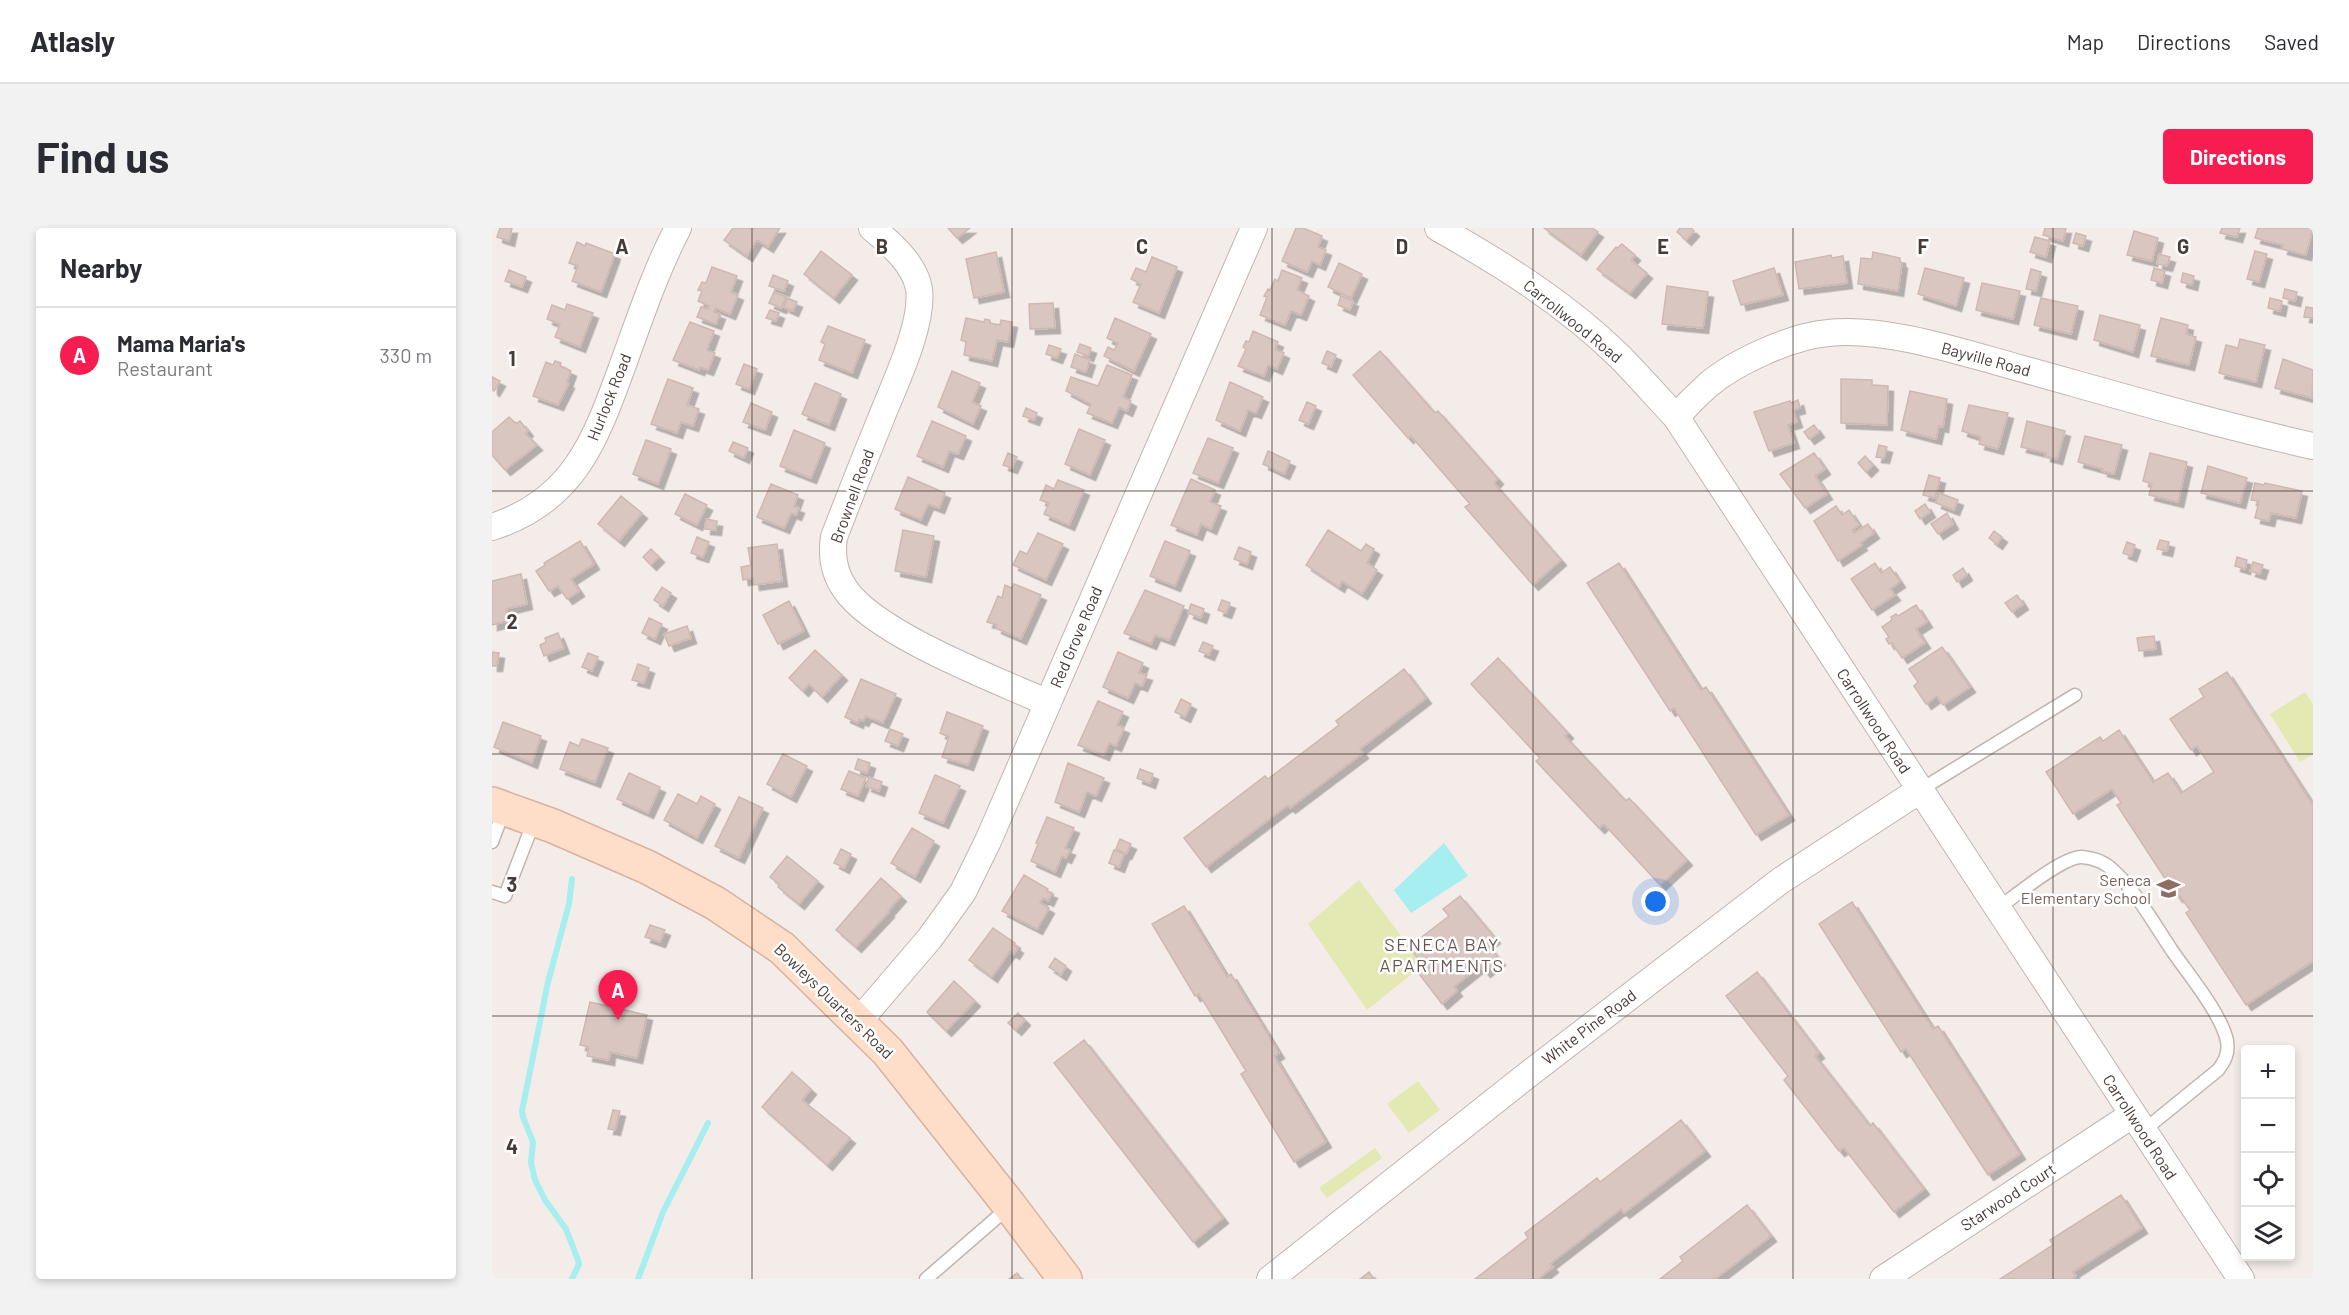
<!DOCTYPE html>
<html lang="en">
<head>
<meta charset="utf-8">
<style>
	:root { --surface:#fff; --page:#f2f2f3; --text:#2b2b33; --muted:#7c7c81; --line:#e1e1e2; --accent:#f71d50 }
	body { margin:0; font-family:Barlow,sans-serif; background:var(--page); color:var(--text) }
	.controls { position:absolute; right:18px; bottom:18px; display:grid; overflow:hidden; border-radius:6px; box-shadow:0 3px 9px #0003 }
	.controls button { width:54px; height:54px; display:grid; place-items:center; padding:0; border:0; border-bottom:2px solid var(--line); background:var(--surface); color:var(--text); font:30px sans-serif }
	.you { position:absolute; left:1164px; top:674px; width:21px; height:21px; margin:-15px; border:4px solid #fff; border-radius:50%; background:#1a73e8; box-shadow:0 0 0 9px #1a73e833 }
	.badge { display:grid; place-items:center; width:39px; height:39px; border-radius:50%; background:var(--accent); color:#fff; font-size:20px; font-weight:700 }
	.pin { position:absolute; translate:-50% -50px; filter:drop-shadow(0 2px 3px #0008) }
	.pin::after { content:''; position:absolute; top:32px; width:21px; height:18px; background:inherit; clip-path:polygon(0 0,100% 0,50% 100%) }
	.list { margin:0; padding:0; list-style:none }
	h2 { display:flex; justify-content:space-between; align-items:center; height:78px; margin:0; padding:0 24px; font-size:26px }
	h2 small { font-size:20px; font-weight:400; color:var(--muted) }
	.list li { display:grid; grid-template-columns:39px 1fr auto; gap:18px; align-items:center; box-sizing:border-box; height:96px; padding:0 24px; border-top:2px solid var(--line) }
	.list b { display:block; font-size:22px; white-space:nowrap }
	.list p { margin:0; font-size:20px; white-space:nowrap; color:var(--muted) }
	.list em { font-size:20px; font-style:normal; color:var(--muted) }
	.icon { flex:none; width:33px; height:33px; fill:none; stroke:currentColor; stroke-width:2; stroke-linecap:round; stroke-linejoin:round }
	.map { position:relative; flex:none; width:1821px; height:1051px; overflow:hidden; border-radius:6px }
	header { display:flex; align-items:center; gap:36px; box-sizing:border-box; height:84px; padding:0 30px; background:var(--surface); border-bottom:2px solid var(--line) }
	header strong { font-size:28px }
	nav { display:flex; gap:33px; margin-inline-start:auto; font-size:21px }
	.intro { display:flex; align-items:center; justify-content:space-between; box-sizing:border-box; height:144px; padding:0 36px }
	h1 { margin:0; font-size:42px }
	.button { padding:15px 27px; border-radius:6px; background:var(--accent); color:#fff; font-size:21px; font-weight:700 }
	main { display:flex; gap:36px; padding:0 36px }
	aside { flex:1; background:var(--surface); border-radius:6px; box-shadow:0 3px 9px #0003 }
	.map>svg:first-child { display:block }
</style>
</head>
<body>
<header>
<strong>Atlasly</strong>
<nav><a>Map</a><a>Directions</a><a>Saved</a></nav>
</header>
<div class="intro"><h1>Find us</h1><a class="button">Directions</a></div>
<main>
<aside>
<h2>Nearby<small></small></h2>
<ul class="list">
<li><span class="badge">A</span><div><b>Mama Maria's</b><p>Restaurant</p></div><em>330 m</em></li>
</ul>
</aside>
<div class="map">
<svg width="1821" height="1051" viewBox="0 0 1821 1051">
	<defs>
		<filter id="shadow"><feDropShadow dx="5.5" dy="5.5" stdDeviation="0" flood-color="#0004"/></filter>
	</defs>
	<rect width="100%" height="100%" fill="#f4ece9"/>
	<path fill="#e4e8b2" d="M1813,464L1821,476V526L1808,534L1778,486Z
		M867,652L931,737L875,782L816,696Z
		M926,853L948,882L917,905L895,876Z
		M883,920L890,930L835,970L827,960Z"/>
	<path fill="#a6eef0" d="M952,615L976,648L919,685L902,662Z"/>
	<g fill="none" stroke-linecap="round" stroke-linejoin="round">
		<path stroke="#a6eef0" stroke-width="6" d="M80,1051L87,1036L86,1032L74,1001L53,972L43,952L39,935L41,914L31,889L30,883L56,754L77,676L80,651
			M146,1051L171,984L216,895"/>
	</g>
	<path fill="#d9c6c1" stroke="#d0b8b2" stroke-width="1.5" filter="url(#shadow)" d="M8,0H20L17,13L5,9Z
		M241,0H288L276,19L265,12L255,28L232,12Z
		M456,0H478L465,10Z
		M804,0H811L830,8L826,19L834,22L828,37L820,33L815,44L790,33Z
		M1052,0H1100L1106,4L1089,27Z
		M1188,0H1199L1202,3L1194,12L1185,4Z
		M1553,0H1574L1571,13L1551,7Z
		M1730,0H1748L1745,9L1728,5Z
		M1766,0H1821L1814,27L1790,21L1791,17L1763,10Z
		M1642,3L1666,10L1660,33L1635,27Z
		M1584,5L1594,8L1591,18L1581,15Z
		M1543,9L1558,13L1554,29L1538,24Z
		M85,14L93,18L94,15L123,26L109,64L80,53L86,38L77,35Z
		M1130,16L1143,27L1139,32L1155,45L1138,65L1105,41L1124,19L1125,20Z
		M329,23L360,47L342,70L312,46Z
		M1763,23L1775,26L1767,54L1755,51Z
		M504,24L512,64L482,70L474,31Z
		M1381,24L1408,30V34L1410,35L1406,63L1366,56L1369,30L1380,31Z
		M1667,26L1678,29L1675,38L1665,36Z
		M1339,27L1340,30L1351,28L1355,55L1307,61L1303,34Z
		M660,29L685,39L667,85L641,74L649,56L639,51L644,40L654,44Z
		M847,35L870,46L859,70L836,59Z
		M220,39L245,48L239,64L246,67L238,86L223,80L222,84L228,86L224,96L205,89L209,79L216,81L217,78L206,73L210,63L206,62L210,54L214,55Z
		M1282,40L1291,67L1249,77L1241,53Z
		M1433,40L1472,50L1464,78L1426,66Z
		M1662,40L1673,43L1670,55L1659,52Z
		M1539,41L1549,44L1544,63L1534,61Z
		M17,42L34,49L30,59L13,53Z
		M790,42L810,50L805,62L817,68L809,87L799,83L793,97L768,87L775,69L772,68L776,61L778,62L783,51L786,53Z
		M1691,45L1702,48L1700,57L1689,54Z
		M281,47L296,53L292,63L277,58Z
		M1490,55L1528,63L1521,91L1484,82Z
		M1175,58L1216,64L1211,100L1170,96Z
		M1793,61L1805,64L1803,73L1791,70Z
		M282,64L294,69L289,80L277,75Z
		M849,68L861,73L858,82L846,77Z
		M295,70L305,74L301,83L292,79Z
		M1549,70L1586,78L1579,106L1542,97Z
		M1778,70L1790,73L1788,83L1776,80Z
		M561,75L563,100L538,101L537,76Z
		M75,76L101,85L88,119L63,109L68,96L55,91L60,77L73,82Z
		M1814,79L1821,80V90L1812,89Z
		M278,82L287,85L284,93L274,90Z
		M1608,87L1648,97L1641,124L1602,112Z
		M474,90L492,94L493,91L498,92V95L508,97L509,92L520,94L516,114L505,112L500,133L472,127L474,114L469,112Z
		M623,90L659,106L642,143L612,128L616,119L622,122L626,115L615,110Z
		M1669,90L1696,97L1694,106L1704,109L1697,137L1659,128Z
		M198,94L222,103L215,122L223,125L216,142L208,139L207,142L181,132Z
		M336,98L373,112L360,145L327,132L333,116L329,114Z
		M761,103L786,114L783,121L792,125L785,141L776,137L772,148L746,138L754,121L751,119L754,113L757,114Z
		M1748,111L1773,117L1764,154L1727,145L1734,117L1746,120Z
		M588,116L599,120L596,128L585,124Z
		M557,117L569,121L565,130L554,126Z
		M835,123L844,127L839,139L830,135Z
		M888,123L943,185L946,183L1006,251L1002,255L1069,332L1041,357L973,279L978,276L919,208L916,210L861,147Z
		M583,126L598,132L594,144L579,139Z
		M1791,131L1821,142L1820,170L1783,160Z
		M63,133L69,135L68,138L79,143L75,154L77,155L66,177L41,168L54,134L61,137Z
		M252,136L265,141L257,161L244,156Z
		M615,137L640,147L631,169L639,173L635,183L627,179L620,195L595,185L599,176L574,163L579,149L606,158Z
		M460,143L488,155L480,174L489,178L481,196L446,179Z
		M0,149L8,153L2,163L0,161Z
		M176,151L201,160L195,177L207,181L201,198L189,194L185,205L159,196Z
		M1349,151L1380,152V157L1396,158L1395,197L1349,195Z
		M738,154L771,169L764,185L756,182L748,203L724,192Z
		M323,155L349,166L337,197L310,186Z
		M1418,163L1455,171L1451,199L1447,198L1444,211L1409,202Z
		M1306,172L1308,180L1301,182L1305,194L1296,197L1302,215L1277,223L1262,184L1298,173L1299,175Z
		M815,174L824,178L816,196L807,192Z
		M259,175L280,184L273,202L251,194Z
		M1477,177L1516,185L1506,221L1487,216L1489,209L1470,203Z
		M534,180L545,185L542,192L531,188Z
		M17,189L22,194L25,195L28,193L36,203L33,205L45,217L13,242L0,227V204Z
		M440,193L474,208L466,226L457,223L451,239L425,228Z
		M1535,193L1573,203L1565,231L1553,228L1554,225L1529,219Z
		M1322,197L1327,204L1317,211L1312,204Z
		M587,201L613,212L598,247L573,236Z
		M302,202L333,215L319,250L288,238Z
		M1593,208L1630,217L1622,246L1610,243L1611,241L1586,234Z
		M716,210L741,220L726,255L701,245Z
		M154,212L179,221L166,256L141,246Z
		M241,214L256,220L252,230L237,223Z
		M1387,217L1395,219L1392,230L1384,229Z
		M776,223L798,233L792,246L771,236Z
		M516,225L525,229L520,240L511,237Z
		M1322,225L1333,241L1323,248L1335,266L1313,280L1288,246Z
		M1658,225L1695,234L1686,274L1657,267L1660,256L1651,253Z
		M1373,228L1381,237L1374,244L1366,235Z
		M1716,238L1755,250L1748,275L1709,265Z
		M1437,247L1448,250L1443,270L1431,267Z
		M416,249L453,265L447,280L436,276L429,292L403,281Z
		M699,251L723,262L718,274L729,278L719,301L709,296L705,307L679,297Z
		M566,252L592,262L577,297L552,286L557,275L548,272L554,257L562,261Z
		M1763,255L1772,257L1773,255L1810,263L1804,290L1779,285L1777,293L1763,290L1767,273L1759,272Z
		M279,256L306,267L302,278L307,280L304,287L299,285L292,300L265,289Z
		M1447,265L1466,272L1462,282L1444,275Z
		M193,266L215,277L205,297L183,286Z
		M129,268L150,285L127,313L106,296Z
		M1433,276L1438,284L1428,291L1423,283Z
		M1344,278L1350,287L1357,282L1367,297L1360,302L1362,305L1376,296L1382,305L1368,315L1370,317L1346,333L1322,293Z
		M1455,285L1461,296L1446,306L1439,296Z
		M214,291L225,293L224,302L213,301Z
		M411,302L442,308L434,349L403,343Z
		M836,302L869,323L874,316L882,321L875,335L885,342L870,366L850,353L847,359L814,337Z
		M1502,303L1510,309L1505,316L1497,310Z
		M546,305L571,316L554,352L521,337L528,323L535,326Z
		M205,309L217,314L211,329L199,325Z
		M1668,312L1677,314L1675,323L1665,321Z
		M88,313L102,336L79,351L87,363L75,371L66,358L57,363L44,343L53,337L52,335Z
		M673,313L698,323L683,358L658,348Z
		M1635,314L1643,317L1639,328L1631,325Z
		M285,316L290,353L262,357L261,350L251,352L249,339L259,337L256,320Z
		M747,319L759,324L755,336L742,331Z
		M159,321L167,329L159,337L151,329Z
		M1745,329L1755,332L1753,341L1743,338Z
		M1761,334L1771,337L1768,346L1758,343Z
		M1127,335L1209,462L1214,459L1297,587L1264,607L1182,480L1178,483L1095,355Z
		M1383,335L1389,345L1398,339L1408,354L1398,361L1403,367L1380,382L1359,351Z
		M1471,340L1475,347L1465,354L1461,347Z
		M29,346L35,376L14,381L16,393L0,397V353Z
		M522,356L549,367L529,411L504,400L505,397L495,394L506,368L510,370L513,357L520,360Z
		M170,359L179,365L171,378L162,372Z
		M653,362L692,378L677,412L663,407L659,416L632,405Z
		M1525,367L1531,376L1520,384L1513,375Z
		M730,372L738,375L734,385L726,382Z
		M297,373L312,403L286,416L271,387Z
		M699,376L712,381L709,390L696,385Z
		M1424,377L1435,394L1424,401L1433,415L1410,430L1400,415L1397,416L1394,411L1397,409L1390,399L1400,392L1399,389L1404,386L1406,388Z
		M157,390L170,396L163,411L150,405Z
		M195,398L199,410L177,418L172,406Z
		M66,405L72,420L52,428L48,417L54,414L53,410Z
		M1662,408L1664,421L1647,423L1645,410Z
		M711,414L721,418L717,427L707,423Z
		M1450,419L1478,459L1451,477L1445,468L1434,476L1422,458L1426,454L1417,441Z
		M323,422L350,447L330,469L317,456L311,463L297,450Z
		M0,424L7,425L5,438H0Z
		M626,424L651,435L647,445L655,447L650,458L643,455L636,470L611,459Z
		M96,425L106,429L100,443L90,439Z
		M1006,430L1076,505L1073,508L1134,573L1137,570L1195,632L1168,657L1112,596L1107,600L1044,533L1048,530L979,456Z
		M146,436L157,440L152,455L140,452Z
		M912,441L934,470L868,521L871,525L798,580L796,577L714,639L692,610L773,548L776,551L847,497L844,493Z
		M1735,444L1821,577V733L1754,777L1694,685L1698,682L1688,668L1685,669L1625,577L1629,575L1620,561L1581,586L1554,544L1608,509L1611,513L1627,502L1661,554L1676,545L1689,565L1722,544L1705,518L1699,522L1678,491L1712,469L1707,461Z
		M369,451L404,466L391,495L374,488L371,493L367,491L366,495L353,489Z
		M689,471L699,476L693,489L683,484Z
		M606,473L631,484L625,497L632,500L624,518L617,515L612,527L586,517Z
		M455,484L491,498L476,537L450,529L457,509L448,505Z
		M11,494L49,508L40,535L2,519Z
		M398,501L411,506L406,518L393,513Z
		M90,511L116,520L103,554L68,541L78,514L87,518Z
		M291,526L315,538L299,569L275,556Z
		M366,531L378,535L375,545L363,541Z
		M576,535L612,550L604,568L595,564L587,584L563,574Z
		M648,541L661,546L658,555L645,550Z
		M357,543L374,550L366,568L349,561Z
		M137,545L168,559L156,585L125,571Z
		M443,547L468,558L451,595L427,585Z
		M377,549L390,554L387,563L374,558Z
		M186,566L205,576L209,568L223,576L205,610L172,592Z
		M247,569L271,580L247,630L223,618Z
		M555,589L582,600L573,620L578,622L574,630L570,628L563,644L539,633L546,616L544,615Z
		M420,600L442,613L423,649L399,635Z
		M628,611L639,616L634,626L624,621Z
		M349,621L359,626L352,640L342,635Z
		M622,622L632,626L627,639L617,635Z
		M295,628L326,653L307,676L286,659L288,657L278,649Z
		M532,647L556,661L555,663L560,665L556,673L551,670L548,675L557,680L545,701L510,683Z
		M389,650L409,668L396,683L397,684L364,719L344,702Z
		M968,668L1003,710L995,716L1008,732L993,744L988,738L962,759L965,763L950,776L924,742L931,737L917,719L957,688L951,681Z
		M1360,674L1441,801L1446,798L1528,926L1496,947L1414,821L1409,824L1327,696Z
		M692,678L735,749L739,746L787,825L782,828L834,914L802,934L749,846L754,843L707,766L703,768L660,696Z
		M158,697L173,702L168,714L153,709Z
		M501,700L523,715L522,717L526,720L522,726L518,723L500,749L477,732Z
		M563,730L574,738L569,747L557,739Z
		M1265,744L1327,825L1323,828L1378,898L1381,895L1432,961L1402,984L1352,920L1347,923L1292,852L1296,848L1234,768Z
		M462,753L483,773L454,803L435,784Z
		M98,774L155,787L145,830L118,824L117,832L95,828L97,819L88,817Z
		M526,785L533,792L524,802L516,795Z
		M592,812L731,990L701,1014L562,835Z
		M300,844L319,861L310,872L358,910L335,937L270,879Z
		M121,882L128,883L123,902L116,901Z
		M1189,892L1213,923L1132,985L1129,981L1058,1036L1061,1039L1046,1051H983L1036,1010L1033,1005L1105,950L1108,954Z
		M1629,967L1650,1000L1581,1044L1584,1048L1580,1051H1508L1561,1017L1558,1012Z
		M1255,977L1279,1008L1223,1051H1168L1191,1033L1188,1029Z
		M877,1044L882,1051H868Z
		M525,1045L530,1051H517Z"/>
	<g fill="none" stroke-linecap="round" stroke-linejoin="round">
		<defs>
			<path id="lane" d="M1428,562L1583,467
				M0,614L12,582
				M0,664L13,668L42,593
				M1505,681C1522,669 1571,628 1590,629C1602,630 1613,634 1622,643C1644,663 1664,699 1681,724C1697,747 1730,787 1735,813C1737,825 1733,833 1726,842L1651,903
				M434,1051L517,979"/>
			<path id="street" d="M380,0C398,15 423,36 427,61C432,97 401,159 388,193C372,232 357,270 342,309C339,328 342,345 353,361C383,406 505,452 556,475
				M946,0C1010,36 1074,76 1127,128C1146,147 1165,169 1184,189L1749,1051
				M1184,189C1194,178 1205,167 1216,157C1243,134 1300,108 1336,105C1393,98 1475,126 1531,141C1628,168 1723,196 1821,218
				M0,299C85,272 105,207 133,131C149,87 164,42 186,0
				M367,793L438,710L471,664L496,613L762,0
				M778,1051L1038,845L1288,653L1428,562
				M1391,1051L1640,887"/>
			<path id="secondary" d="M0,576L61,598L155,639L223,675L290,720L396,824L518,978L573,1051"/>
		</defs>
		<use href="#lane" stroke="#c3b4ae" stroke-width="15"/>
		<use href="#street" stroke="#c3b4ae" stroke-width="28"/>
		<use href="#secondary" stroke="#d9b29e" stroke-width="36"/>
		<use href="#lane" stroke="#fff" stroke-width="12"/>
		<use href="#street" stroke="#fff" stroke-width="26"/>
		<use href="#secondary" stroke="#feddc9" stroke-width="33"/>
	</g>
	<path fill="none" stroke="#483b37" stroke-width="1.5" stroke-opacity="0.55" d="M260,0V1051M520,0V1051M780,0V1051M1041,0V1051M1301,0V1051M1561,0V1051M0,263H1821M0,526H1821M0,788H1821"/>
	<defs>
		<symbol id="school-bare" viewBox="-9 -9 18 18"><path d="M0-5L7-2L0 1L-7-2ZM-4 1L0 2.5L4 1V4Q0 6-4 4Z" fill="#8d6e63" stroke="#fff" stroke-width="2.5" paint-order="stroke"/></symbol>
	</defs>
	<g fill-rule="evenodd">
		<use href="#school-bare" x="1660" y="644" width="33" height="33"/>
	</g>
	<g text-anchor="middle" stroke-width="5" stroke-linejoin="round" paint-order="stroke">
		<g font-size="16" fill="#483b37" stroke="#fff">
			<text transform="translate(1081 93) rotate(39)" y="6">Carrollwood Road</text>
			<text transform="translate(1494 131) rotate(15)" y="6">Bayville Road</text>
			<text transform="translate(117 169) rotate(-68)" y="6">Hurlock Road</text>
			<text transform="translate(360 268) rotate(-70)" y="6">Brownell Road</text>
			<text transform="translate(584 409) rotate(-67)" y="6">Red Grove Road</text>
			<text transform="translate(1382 493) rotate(57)" y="6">Carrollwood Road</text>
			<text transform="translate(342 773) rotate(44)" y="6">Bowleys Quarters Road</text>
			<text transform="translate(1097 799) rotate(-37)" y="6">White Pine Road</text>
			<text transform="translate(1648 899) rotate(57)" y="6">Carrollwood Road</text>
			<text transform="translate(1516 969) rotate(-33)" y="6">Starwood Court</text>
		</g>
		<g font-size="16" fill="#785e54" stroke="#fff" text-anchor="end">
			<text x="1659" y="658">Seneca<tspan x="1659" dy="18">Elementary School</tspan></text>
		</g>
		<g font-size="18" letter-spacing="1.5" fill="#6a544f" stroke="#fff">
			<text x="950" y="723">SENECA BAY<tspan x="950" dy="21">APARTMENTS</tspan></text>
		</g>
	</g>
	<g font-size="20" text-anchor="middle" font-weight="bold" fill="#483b37" stroke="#fff" stroke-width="5" stroke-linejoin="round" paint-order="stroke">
		<text x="130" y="26">A</text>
		<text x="390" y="26">B</text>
		<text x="650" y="26">C</text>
		<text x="910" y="26">D</text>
		<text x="1171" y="26">E</text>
		<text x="1431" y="26">F</text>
		<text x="1691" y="26">G</text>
		<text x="20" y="138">1</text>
		<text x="20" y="401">2</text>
		<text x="20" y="664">3</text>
		<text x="20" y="926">4</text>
	</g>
</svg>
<div class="controls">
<button>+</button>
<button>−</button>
<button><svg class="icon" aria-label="locate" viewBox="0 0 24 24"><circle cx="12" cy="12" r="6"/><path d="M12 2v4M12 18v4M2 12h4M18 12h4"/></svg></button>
<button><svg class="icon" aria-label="layers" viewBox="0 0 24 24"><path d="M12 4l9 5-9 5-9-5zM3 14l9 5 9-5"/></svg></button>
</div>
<div class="you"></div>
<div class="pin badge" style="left:126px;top:792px">A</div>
</div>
</main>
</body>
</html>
